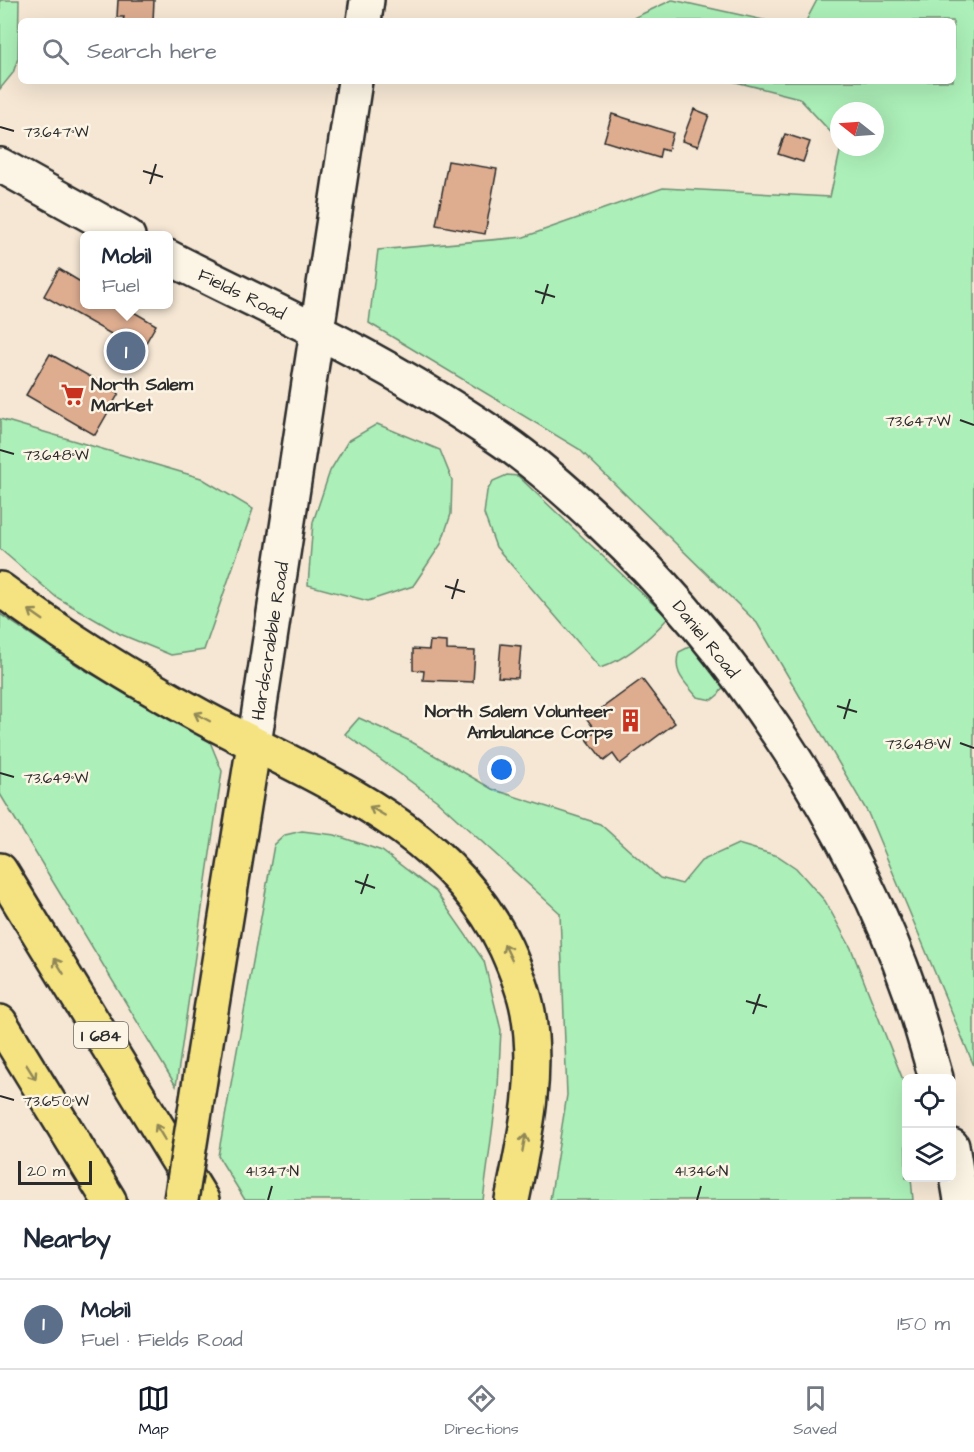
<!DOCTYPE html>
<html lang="en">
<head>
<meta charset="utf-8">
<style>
	:root { --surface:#fff; --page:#f2f2f3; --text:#1f2937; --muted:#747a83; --line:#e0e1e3; --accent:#111827 }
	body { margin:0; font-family:"Architects Daughter",sans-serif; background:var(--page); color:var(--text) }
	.controls { position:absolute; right:18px; bottom:18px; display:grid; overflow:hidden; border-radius:9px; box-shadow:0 6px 24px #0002 }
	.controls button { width:54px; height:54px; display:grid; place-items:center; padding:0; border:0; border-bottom:2px solid var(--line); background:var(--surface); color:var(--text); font:30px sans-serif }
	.compass { position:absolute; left:830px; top:102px; width:54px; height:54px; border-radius:50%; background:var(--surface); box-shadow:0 6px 24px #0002; rotate:287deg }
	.scale { position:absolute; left:18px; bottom:15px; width:74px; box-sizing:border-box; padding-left:6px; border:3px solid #2b2b2b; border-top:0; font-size:16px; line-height:21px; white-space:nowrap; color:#2b2b2b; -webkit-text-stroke:4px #fcf5e5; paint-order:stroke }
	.you { position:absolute; left:502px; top:770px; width:21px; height:21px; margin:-15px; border:4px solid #fff; border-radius:50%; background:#1a73e8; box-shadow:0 0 0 9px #1a73e833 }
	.badge { display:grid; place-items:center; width:39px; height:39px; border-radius:50%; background:var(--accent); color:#fff; font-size:20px; font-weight:700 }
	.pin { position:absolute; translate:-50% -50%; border:3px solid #fff; box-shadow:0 2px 6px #0006 }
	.popup { position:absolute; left:80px; top:231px; width:93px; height:78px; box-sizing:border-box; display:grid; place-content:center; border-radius:9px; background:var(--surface); filter:drop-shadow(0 2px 4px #0005); font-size:20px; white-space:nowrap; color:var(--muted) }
	.popup b { font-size:22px; color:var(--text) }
	.popup::after { content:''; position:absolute; left:50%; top:100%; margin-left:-12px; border:12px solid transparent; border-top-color:var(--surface) }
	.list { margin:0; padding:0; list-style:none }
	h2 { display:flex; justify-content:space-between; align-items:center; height:78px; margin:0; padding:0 24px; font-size:26px }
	h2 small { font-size:20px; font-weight:400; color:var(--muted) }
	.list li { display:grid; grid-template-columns:39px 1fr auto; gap:18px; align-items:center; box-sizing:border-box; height:90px; padding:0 24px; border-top:2px solid var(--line) }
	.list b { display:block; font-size:22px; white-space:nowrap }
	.list p { margin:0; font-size:20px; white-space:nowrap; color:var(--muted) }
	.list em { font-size:20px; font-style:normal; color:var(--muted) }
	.icon { flex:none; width:33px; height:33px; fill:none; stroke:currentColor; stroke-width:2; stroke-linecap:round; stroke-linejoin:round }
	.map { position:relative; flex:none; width:974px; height:1200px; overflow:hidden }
	.search { position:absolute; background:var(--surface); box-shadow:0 6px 24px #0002; left:18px; right:18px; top:18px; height:66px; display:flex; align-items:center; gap:15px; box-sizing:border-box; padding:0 21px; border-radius:9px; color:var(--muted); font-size:22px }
	.sheet { height:168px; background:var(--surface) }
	nav { display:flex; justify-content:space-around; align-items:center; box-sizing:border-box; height:84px; border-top:2px solid var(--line); background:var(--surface); font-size:16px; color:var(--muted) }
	nav a { display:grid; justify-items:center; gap:3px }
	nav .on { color:var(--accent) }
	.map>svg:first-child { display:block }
</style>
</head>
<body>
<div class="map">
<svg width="974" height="1200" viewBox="0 0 974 1200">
	<rect width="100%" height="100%" fill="#f6e7d4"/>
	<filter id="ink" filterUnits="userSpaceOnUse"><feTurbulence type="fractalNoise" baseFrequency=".0167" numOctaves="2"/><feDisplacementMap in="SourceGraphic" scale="12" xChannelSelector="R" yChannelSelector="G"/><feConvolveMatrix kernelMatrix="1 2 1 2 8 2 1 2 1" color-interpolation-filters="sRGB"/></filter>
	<g filter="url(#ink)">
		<path fill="#acefb8" stroke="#6c8d72" stroke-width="1.5" d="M0,0H19L18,58L13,73L0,89Z
			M672,0H673L768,21H627Z
			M817,0H974V1066L868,813L757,623L579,449L369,323L378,250L524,237L663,188L830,197L841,147H875V111H839V141L799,98L732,81H953V21H806Z
			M0,419L201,478L253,509L204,650L171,655L120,634L56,597L0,549Z
			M377,424L440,450L452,480L451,514L441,544L413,586L368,601L308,585L313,522L330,471L348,441Z
			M507,475L518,476L668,618C649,639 627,659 600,668L496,547L484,514L487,491L493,481Z
			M0,614L83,669L208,737L222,771L176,1086L0,794Z
			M689,647L694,648L725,683L719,694L712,700L697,697C685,682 672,673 679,652Z
			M359,718L410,741L492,789L600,824L660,878L682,884L701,861L738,844L778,856L796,868L825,901L851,948L905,1085L906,1178H911L913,1200H550L567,1095L560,913L436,800L345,734Z
			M302,831L335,835L382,851L436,892L484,961L501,1030L498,1087L483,1200H245L218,1156L274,845L285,835Z"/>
		<path fill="#dead90" stroke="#2b2b2b" stroke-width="1.5" d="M118,0H154L153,21H123L124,17H117Z
			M694,109L709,115L698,146L682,141Z
			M612,114L673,133L668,151L661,149L659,158L604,141Z
			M785,134L810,142L803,162L778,154Z
			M448,161L497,169L485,234L436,225Z
			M59,269L84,284V304H120L156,325L141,351L44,296Z
			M50,354L119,393L95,435L26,395Z
			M430,641L447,642V650L475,651L473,682L423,680L424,671L413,670V649L429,650Z
			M501,644L521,646L518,678L498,677Z
			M642,679L675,723L620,764L613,754L604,761L586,738L596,731L587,719Z"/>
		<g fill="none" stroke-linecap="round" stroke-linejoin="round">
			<defs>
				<path id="minor" d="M364,21L367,0
					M0,165L128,236
					M168,257C216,282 266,305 315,330C378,362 444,400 502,440C537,464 570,494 601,523C732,646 852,824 911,994C920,1022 928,1050 936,1078
					M254,744L355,81
					M952,1146L961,1200"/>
				<path id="major" d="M210,1017L254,744"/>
				<path id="highway" d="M0,589C65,637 132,679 202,717C315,778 448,825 506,948C515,968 524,990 528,1012C539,1076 525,1138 512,1200
					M0,870L202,1200
					M0,1022L109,1200"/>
			</defs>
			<use href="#minor" stroke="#2b2b2b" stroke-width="38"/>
			<use href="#major" stroke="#2b2b2b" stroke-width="38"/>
			<use href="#highway" stroke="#2b2b2b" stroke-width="38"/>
			<use href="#minor" stroke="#fcf5e5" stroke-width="33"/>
			<use href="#major" stroke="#f5e382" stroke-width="33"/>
			<use href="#highway" stroke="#f5e382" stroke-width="33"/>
			<defs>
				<path id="major-bridge" d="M181,1200L210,1017"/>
			</defs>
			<use href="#major-bridge" stroke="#2b2b2b" stroke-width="38" stroke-linecap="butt"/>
			<use href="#major-bridge" stroke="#f5e382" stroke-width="33"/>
		</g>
		<defs><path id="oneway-shaft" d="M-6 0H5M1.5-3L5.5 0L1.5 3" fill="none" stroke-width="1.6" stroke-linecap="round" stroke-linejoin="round" transform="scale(1.5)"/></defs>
		<g stroke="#908756">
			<use href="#oneway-shaft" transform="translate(36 615) rotate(-145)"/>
			<use href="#oneway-shaft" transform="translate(202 717) rotate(-152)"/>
			<use href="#oneway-shaft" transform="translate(377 811) rotate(-150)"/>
			<use href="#oneway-shaft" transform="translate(508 952) rotate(-115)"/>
			<use href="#oneway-shaft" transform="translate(59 966) rotate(-121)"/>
			<use href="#oneway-shaft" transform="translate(31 1072) rotate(58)"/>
			<use href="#oneway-shaft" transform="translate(160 1132) rotate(-121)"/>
			<use href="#oneway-shaft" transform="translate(524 1143) rotate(-79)"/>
		</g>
	</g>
	<path fill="none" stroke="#2b2b2b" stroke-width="2" d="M0,127L14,131M143,171L163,177M150,184L156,164M535,291L555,297M542,304L548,284M960,420L974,425M0,450L14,454M445,586L465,592M452,599L458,579M837,706L857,712M844,719L850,699M960,743L974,748M0,773L14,777M355,881L375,888M361,894L368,874M746,1001L767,1007M753,1014L760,994M0,1096L14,1100M268,1200L272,1186M697,1200L701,1186"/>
	<defs>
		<symbol id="supermarket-bare" viewBox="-9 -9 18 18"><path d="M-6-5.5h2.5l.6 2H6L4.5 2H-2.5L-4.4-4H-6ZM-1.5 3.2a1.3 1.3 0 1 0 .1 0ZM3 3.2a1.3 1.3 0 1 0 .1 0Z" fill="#c8321e" stroke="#fcf5e5" stroke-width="2.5" paint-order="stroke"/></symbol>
		<symbol id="building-bare" viewBox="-9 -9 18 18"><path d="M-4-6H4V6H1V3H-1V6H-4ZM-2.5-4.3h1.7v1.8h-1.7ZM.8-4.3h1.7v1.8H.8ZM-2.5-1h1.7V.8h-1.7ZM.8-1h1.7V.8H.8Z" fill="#c8321e" stroke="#fcf5e5" stroke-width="2.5" paint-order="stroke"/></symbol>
	</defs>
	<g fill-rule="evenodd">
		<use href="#supermarket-bare" x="56" y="378" width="33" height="33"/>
		<use href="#building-bare" x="614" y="704" width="33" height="33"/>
	</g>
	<g text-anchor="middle" stroke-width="5" stroke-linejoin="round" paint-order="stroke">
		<rect fill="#fcf5e5" stroke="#6a6863" stroke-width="1.5" x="74" y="1022" width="54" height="26" rx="4.5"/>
		<g font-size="16" font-weight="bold" fill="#2b2b2b">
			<text x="101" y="1041">I 684</text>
		</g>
		<g font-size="18" fill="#2b2b2b" stroke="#fcf5e5">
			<text transform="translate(242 294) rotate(26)" y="6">Fields Road</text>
			<text transform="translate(706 639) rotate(51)" y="6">Daniel Road</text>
			<text transform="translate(270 641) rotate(-81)" y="6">Hardscrabble Road</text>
		</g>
		<g font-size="18" font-weight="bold" fill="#2b2b2b" stroke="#fcf5e5" text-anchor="start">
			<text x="91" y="390">North Salem<tspan x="91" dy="21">Market</tspan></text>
			<text x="613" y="717" text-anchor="end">North Salem Volunteer<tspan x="613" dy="21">Ambulance Corps</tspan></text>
		</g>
	</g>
	<g font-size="15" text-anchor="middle" fill="#2b2b2b" stroke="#fcf5e5" stroke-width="5" stroke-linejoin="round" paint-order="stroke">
		<text x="56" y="137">73.647°W</text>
		<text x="918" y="426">73.647°W</text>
		<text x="56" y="460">73.648°W</text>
		<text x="918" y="749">73.648°W</text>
		<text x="56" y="783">73.649°W</text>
		<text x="56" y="1106">73.650°W</text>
		<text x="272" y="1176">41.347°N</text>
		<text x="701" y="1176">41.346°N</text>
	</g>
</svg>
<div class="controls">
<button><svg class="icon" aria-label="locate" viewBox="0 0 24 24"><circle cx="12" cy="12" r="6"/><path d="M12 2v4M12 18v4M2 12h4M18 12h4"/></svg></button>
<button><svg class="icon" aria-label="layers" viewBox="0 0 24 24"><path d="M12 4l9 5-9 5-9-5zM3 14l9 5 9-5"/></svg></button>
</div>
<svg class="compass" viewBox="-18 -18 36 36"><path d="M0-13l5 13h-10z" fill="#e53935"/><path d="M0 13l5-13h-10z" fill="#747a83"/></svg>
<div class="scale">20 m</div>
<div class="you"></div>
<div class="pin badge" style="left:126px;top:351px;background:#5c6f8a">1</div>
<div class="popup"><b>Mobil</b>Fuel</div>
<div class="search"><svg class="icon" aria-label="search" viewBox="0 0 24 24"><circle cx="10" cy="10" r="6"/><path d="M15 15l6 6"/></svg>Search here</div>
</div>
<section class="sheet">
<h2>Nearby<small></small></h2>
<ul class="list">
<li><span class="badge" style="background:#5c6f8a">1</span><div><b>Mobil</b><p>Fuel · Fields Road</p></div><em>150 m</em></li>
</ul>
</section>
<nav>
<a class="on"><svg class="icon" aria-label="map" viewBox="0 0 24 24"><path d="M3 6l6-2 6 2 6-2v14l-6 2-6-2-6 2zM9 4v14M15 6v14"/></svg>Map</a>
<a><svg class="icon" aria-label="directions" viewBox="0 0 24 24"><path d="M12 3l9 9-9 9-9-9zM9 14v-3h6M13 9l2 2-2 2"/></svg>Directions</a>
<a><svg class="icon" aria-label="saved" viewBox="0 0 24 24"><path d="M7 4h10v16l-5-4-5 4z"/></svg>Saved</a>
</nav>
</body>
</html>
